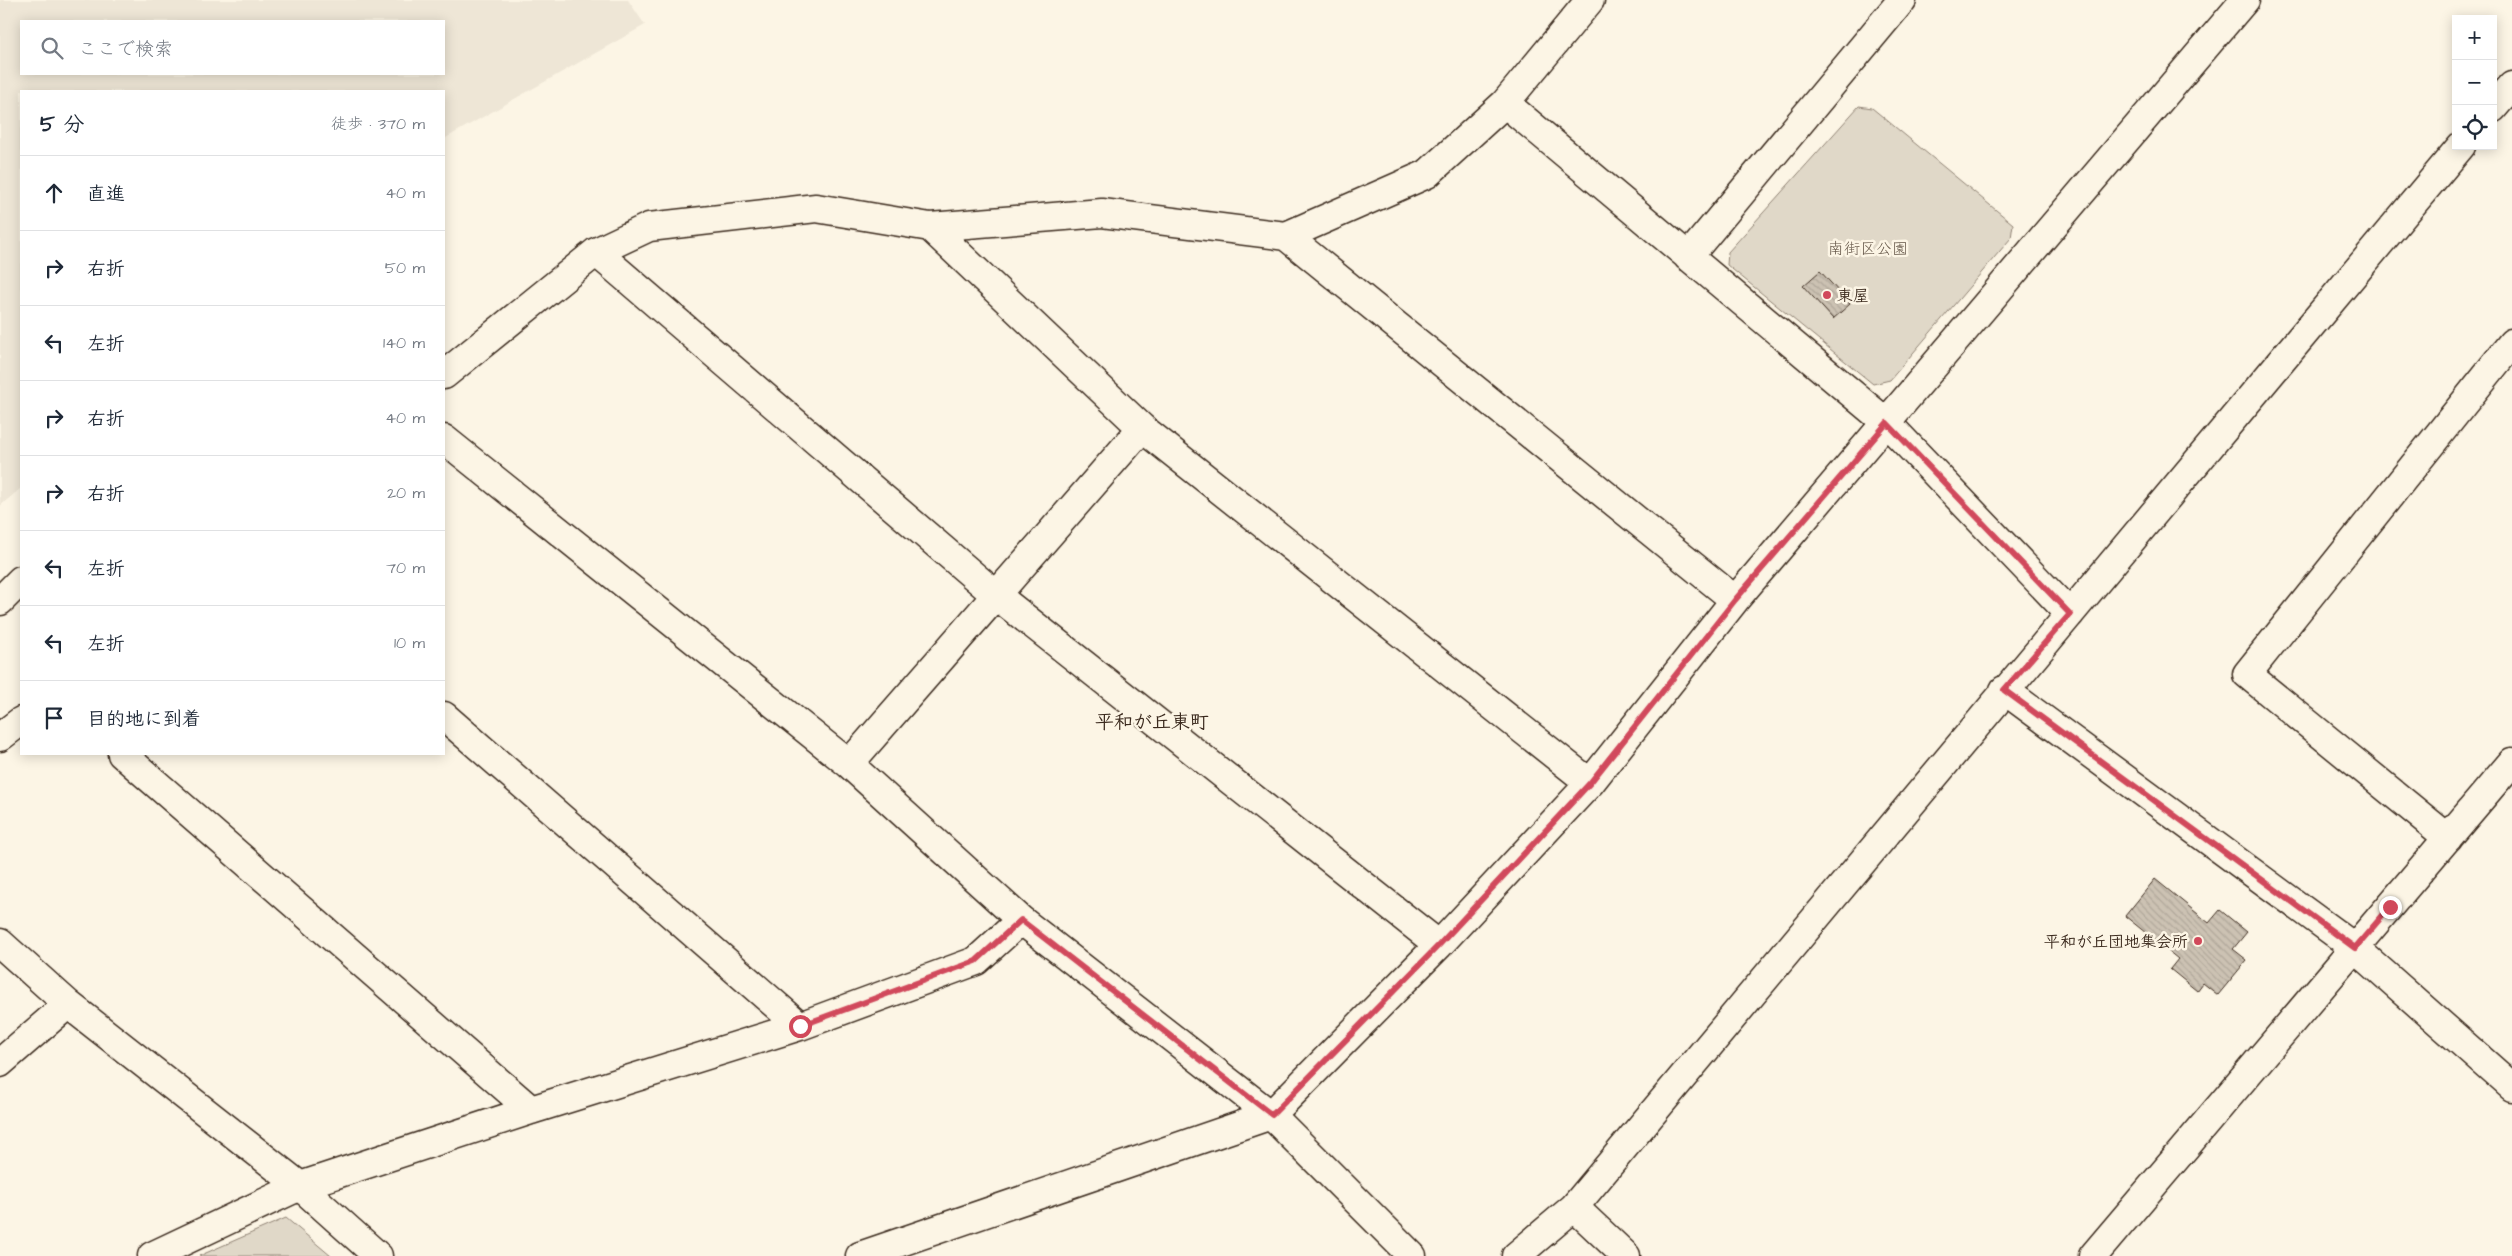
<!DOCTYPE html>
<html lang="ja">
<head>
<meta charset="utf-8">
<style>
	:root { --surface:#fff; --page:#f2f2f3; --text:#1f2937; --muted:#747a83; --line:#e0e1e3 }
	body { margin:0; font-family:"Architects Daughter","Klee One",sans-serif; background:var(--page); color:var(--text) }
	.controls { position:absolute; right:15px; top:15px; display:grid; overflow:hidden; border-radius:0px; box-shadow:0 2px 12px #0003 }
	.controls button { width:45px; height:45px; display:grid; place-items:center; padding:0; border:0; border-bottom:1px solid var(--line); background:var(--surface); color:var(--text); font:25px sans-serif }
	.stop { position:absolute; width:15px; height:15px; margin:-11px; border:4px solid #d1495b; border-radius:50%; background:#fff }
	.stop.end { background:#d1495b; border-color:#fff; box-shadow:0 1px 5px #0008 }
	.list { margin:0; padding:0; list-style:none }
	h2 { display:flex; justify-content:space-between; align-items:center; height:65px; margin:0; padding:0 20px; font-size:21px }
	h2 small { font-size:16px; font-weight:400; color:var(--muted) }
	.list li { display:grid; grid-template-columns:32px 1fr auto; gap:15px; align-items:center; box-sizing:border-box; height:75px; padding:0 20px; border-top:1px solid var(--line) }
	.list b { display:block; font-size:19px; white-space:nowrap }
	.list em { font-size:16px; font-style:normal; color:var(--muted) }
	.icon { flex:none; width:28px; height:28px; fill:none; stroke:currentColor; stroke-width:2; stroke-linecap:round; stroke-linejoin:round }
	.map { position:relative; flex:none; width:2512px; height:1256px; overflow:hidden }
	.search { position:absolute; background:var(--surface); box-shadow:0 2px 12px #0003; left:20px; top:20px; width:425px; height:55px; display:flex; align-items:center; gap:12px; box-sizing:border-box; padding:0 18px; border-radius:0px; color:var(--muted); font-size:19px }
	.panel { position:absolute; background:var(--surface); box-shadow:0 2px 12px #0003; left:20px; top:90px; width:425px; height:665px; border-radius:0px }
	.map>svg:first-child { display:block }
</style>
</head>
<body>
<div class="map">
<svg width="2512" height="1256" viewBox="0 0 2512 1256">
	<defs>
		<pattern id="building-back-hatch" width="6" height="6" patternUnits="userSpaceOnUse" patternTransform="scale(1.25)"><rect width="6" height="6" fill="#ccc2b3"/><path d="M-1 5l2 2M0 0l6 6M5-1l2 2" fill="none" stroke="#b0a79a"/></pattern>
	</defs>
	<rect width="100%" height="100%" fill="#fcf5e5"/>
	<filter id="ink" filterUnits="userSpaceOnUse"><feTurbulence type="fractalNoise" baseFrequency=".02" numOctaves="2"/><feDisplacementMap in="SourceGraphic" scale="10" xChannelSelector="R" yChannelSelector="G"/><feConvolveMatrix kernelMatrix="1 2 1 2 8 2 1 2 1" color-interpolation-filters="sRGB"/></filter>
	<g filter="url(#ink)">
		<path fill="#eee6d6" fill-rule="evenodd" d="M0,0H628L645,25L444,139V91H21V488L0,506ZM21,21H444V74H21Z"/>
		<path fill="#e0d8c8" stroke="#8e8173" d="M1859,106L1872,108L2013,224L2011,238L1890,380L1873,384L1727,265L1728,252Z
			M286,1218L331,1256H199Z"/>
		<path fill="url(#building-back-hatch)" stroke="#3b2a1e" d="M1820,271L1850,304L1833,319L1803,286Z
			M2155,879L2209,923L2220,910L2247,932L2233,949L2247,960L2218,995L2203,983L2197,991L2170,969L2178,959L2125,916Z"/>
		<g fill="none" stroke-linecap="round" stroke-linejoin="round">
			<defs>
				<path id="minor" d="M1505,103L1887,423L2070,614
					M2493,108L2512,86
					M930,227L1142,428L1590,783
					M1286,236L1735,600
					M596,252L996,595L1439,945
					M1688,257L1902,0
					M444,375L596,252L649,227L816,208L930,227L1102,213L1286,236L1427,174L1505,103L1590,0
					M444,439L849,764L1021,920L1271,1115L1412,1256
					M0,601L21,580
					M2004,690L2355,948L2512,1087
					M444,716L800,1026
					M0,737L21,721
					M122,754L531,1110
					M849,764L1142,428
					M2448,838L2247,674L2512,343
					M0,943L68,1004L300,1186L378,1256
					M0,1063L68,1004
					M1574,1207L1626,1256
					M152,1256L300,1186L531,1110L800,1026L976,961L1021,920
					M860,1256L1271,1115L1439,945L1590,783L1735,600L2245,0
					M1516,1256L1574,1207L2461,146
					M2093,1256L2512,762"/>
			</defs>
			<use href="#minor" stroke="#3b2a1e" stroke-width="31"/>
			<use href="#minor" stroke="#fcf5e5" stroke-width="28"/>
		</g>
	</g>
	<g fill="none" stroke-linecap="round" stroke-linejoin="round" filter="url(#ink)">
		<path stroke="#d1495b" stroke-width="6" d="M800,1026L976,961L1021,920L1272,1115L1439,945L1590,783L1735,600L1887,423L2070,614L2004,690L2355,948L2390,907"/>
	</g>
	<g fill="#d1495b" stroke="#fcf5e5" stroke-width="2">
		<circle cx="1827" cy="295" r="5"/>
		<circle cx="2198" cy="941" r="5"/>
	</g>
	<g text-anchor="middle" stroke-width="5" stroke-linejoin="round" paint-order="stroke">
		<g font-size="16" fill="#645648" stroke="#fcf5e5">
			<text x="1868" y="254">南街区公園</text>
		</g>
		<g font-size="16" font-weight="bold" fill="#3b2a1e" stroke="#fcf5e5" text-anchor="start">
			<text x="1837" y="301">東屋</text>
			<text x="2188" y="947" text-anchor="end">平和が丘団地集会所</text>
		</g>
		<g font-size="19" font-weight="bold" fill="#3b2a1e" stroke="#fcf5e5">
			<text x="1152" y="728">平和が丘東町</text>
		</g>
	</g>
</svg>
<div class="controls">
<button>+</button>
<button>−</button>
<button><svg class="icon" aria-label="locate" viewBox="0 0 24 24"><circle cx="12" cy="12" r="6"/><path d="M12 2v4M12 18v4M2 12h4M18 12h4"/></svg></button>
</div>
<div class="stop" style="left:800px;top:1026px"></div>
<div class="stop end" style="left:2390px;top:907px"></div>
<div class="search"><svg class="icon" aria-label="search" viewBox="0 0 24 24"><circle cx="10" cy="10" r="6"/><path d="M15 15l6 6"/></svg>ここで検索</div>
<section class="panel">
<h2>5 分<small>徒歩 · 370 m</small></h2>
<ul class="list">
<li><svg class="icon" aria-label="ahead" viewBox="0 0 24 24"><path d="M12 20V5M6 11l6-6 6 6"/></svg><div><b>直進</b></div><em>40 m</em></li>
<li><svg class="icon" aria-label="right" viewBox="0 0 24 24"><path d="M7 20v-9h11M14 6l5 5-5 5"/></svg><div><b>右折</b></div><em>50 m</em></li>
<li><svg class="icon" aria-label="left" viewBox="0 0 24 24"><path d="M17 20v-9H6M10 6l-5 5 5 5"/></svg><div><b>左折</b></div><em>140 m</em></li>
<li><svg class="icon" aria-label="right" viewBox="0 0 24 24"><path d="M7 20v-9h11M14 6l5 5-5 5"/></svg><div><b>右折</b></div><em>40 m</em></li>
<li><svg class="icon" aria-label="right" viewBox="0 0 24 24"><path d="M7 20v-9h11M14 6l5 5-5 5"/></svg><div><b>右折</b></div><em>20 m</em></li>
<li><svg class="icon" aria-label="left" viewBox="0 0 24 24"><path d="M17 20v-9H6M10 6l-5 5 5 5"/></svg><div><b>左折</b></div><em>70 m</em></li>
<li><svg class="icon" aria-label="left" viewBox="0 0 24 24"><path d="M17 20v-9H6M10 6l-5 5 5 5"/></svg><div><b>左折</b></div><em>10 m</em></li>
<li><svg class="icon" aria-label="arrive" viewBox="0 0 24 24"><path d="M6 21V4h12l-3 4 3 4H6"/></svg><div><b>目的地に到着</b></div></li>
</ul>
</section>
</div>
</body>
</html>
